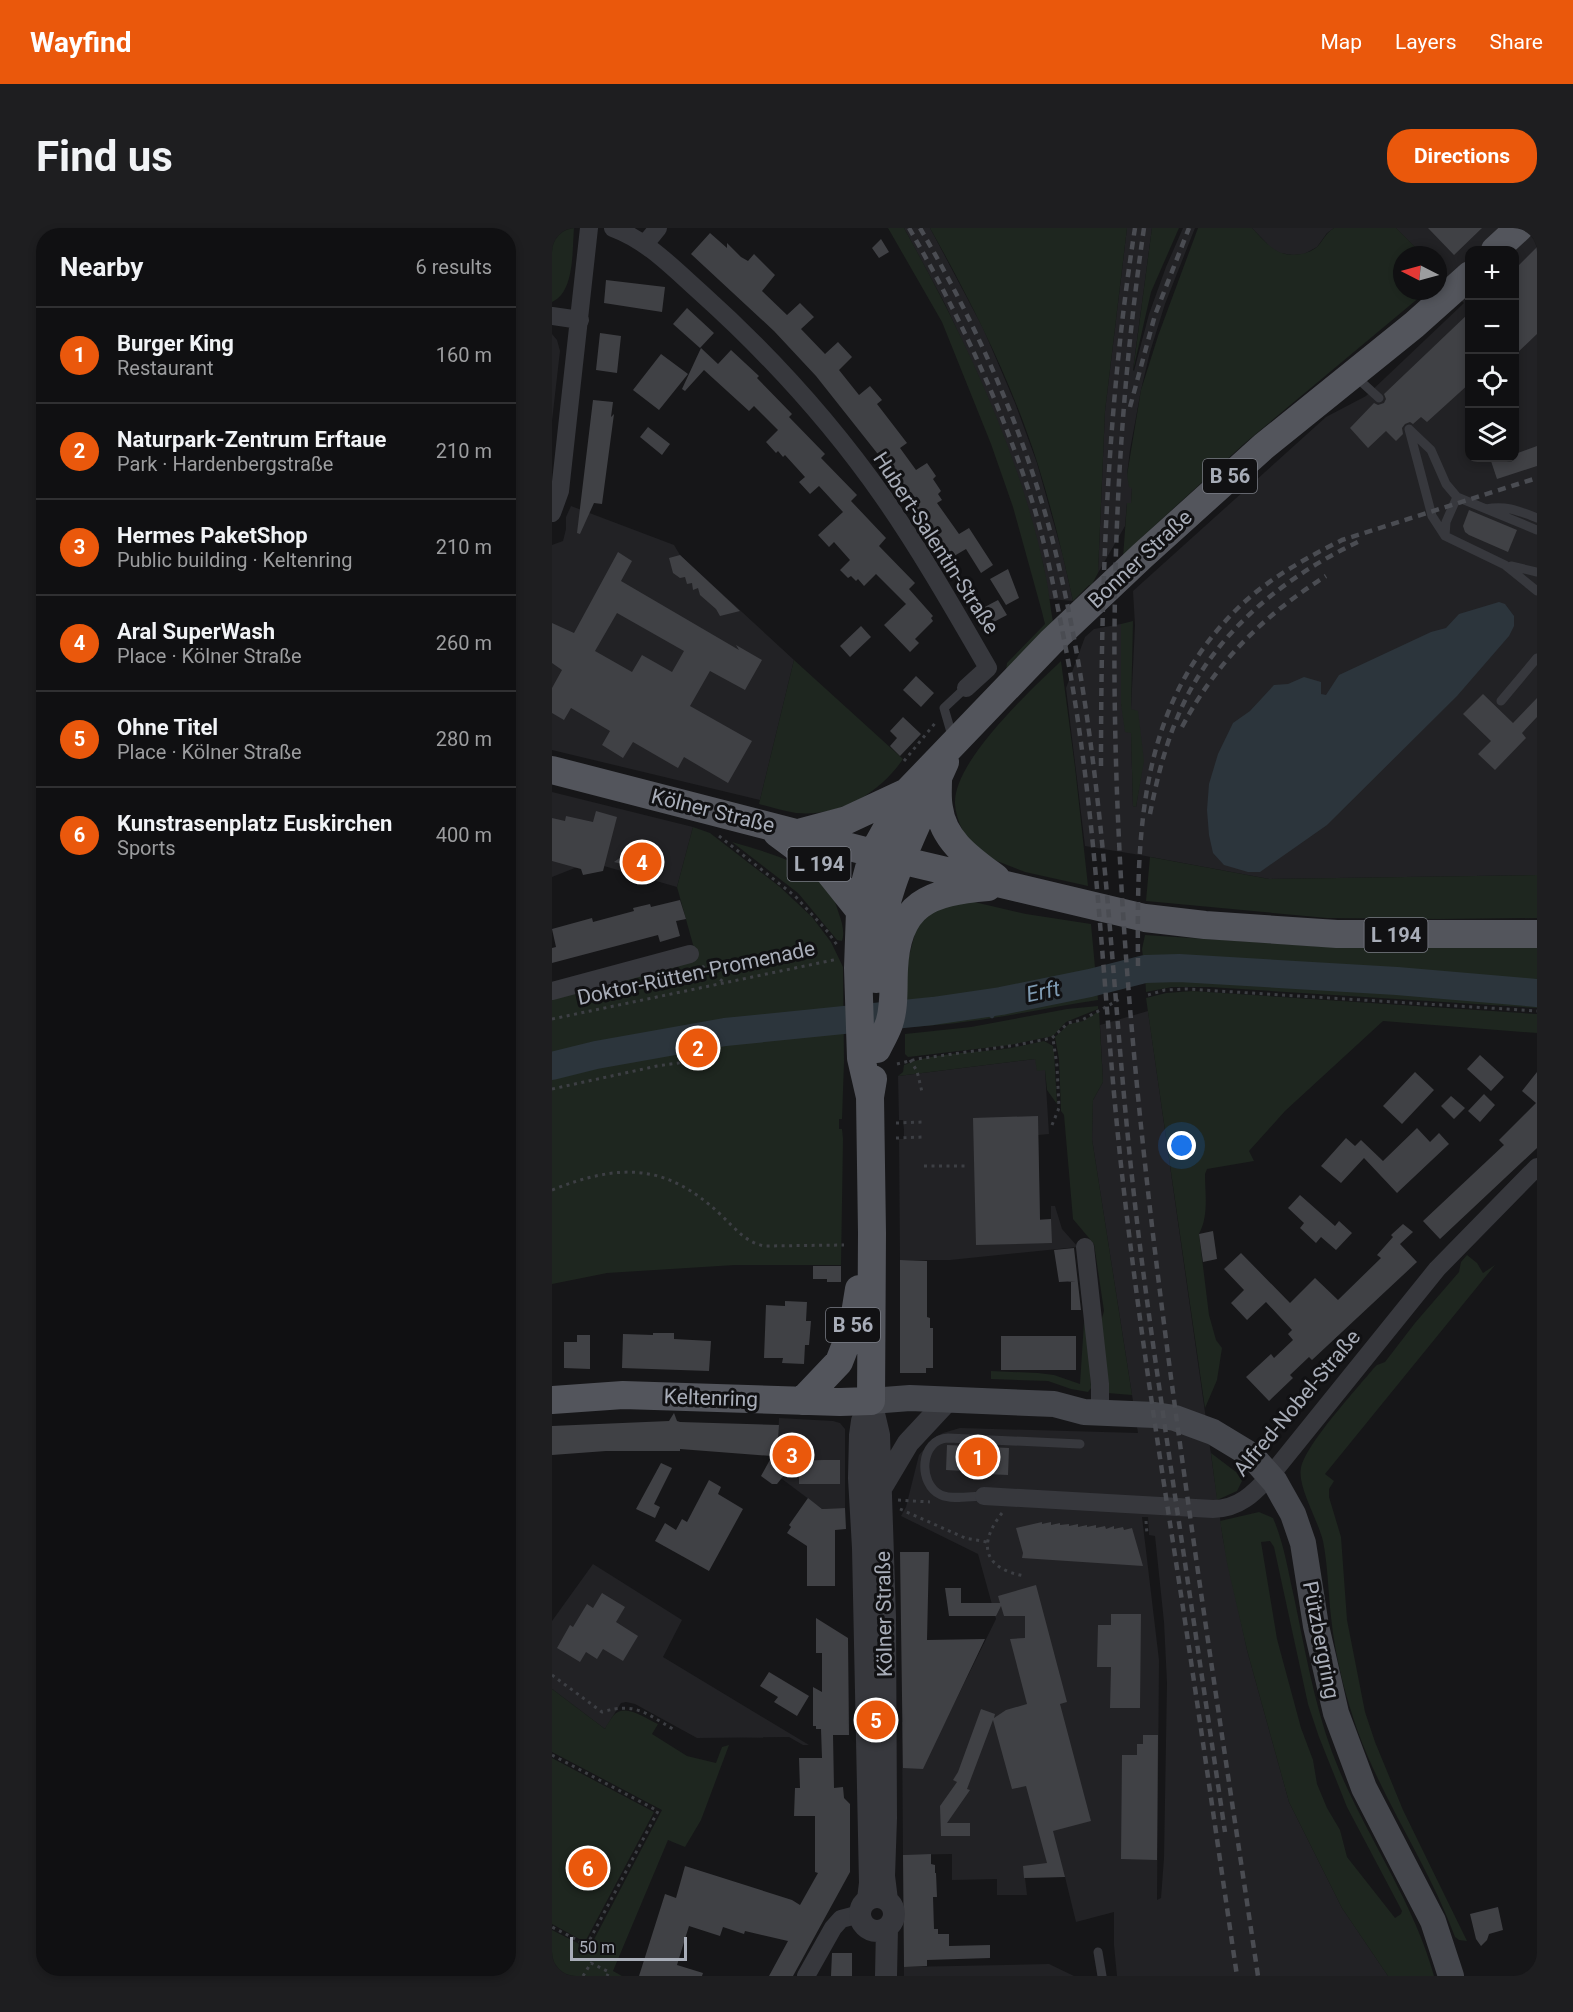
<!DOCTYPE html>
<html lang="en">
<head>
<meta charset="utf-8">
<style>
	:root { --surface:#101012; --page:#1e1e20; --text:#f1f3f6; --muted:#9c9d9f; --line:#303032; --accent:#ea580c }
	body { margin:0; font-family:Roboto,sans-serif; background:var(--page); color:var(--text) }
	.controls { position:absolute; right:18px; top:18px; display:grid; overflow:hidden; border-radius:12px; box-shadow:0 3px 9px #0003 }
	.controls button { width:54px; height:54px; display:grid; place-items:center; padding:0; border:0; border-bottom:2px solid var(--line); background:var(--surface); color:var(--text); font:30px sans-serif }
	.compass { position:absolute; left:841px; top:18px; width:54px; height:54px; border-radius:50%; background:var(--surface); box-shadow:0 3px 9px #0003; rotate:276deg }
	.scale { position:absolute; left:18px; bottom:15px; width:117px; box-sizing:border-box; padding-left:6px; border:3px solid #a8adb8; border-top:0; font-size:16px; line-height:21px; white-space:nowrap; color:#a8adb8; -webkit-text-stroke:4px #111113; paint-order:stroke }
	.you { position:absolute; left:630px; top:918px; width:21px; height:21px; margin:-15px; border:4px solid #fff; border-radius:50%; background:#1a73e8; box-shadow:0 0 0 9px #1a73e833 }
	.badge { display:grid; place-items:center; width:39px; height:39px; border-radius:50%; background:var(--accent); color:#fff; font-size:20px; font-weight:700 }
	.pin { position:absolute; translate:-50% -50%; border:3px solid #fff; box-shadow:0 2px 6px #0006 }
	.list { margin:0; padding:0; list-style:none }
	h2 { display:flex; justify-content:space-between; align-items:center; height:78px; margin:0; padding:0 24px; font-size:26px }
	h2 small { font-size:20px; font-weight:400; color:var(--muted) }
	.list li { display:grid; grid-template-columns:39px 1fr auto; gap:18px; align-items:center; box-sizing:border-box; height:96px; padding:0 24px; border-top:2px solid var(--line) }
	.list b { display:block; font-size:22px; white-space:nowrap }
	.list p { margin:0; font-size:20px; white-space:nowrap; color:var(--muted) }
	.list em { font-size:20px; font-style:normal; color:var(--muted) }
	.icon { flex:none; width:33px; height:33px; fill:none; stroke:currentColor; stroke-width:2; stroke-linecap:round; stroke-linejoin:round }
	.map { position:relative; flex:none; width:985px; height:1748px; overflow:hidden; border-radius:24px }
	header { display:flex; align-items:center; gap:36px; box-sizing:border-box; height:84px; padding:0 30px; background:var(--accent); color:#fff }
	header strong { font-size:28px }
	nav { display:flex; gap:33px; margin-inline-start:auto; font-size:21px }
	.intro { display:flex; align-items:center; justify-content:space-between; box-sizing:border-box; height:144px; padding:0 36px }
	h1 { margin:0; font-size:42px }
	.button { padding:15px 27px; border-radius:24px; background:var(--accent); color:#fff; font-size:21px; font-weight:700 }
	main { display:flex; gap:36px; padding:0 36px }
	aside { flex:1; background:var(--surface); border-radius:24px; box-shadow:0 3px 9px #0003 }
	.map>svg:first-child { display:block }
</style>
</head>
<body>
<header>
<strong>Wayfind</strong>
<nav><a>Map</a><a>Layers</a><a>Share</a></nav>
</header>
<div class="intro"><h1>Find us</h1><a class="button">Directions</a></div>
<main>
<aside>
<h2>Nearby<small>6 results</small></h2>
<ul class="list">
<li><span class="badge">1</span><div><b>Burger King</b><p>Restaurant</p></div><em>160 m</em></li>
<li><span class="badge">2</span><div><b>Naturpark-Zentrum Erftaue</b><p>Park · Hardenbergstraße</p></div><em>210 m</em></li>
<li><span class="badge">3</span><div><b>Hermes PaketShop</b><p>Public building · Keltenring</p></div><em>210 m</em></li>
<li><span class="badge">4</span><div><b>Aral SuperWash</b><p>Place · Kölner Straße</p></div><em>260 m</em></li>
<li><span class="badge">5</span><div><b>Ohne Titel</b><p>Place · Kölner Straße</p></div><em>280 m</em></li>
<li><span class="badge">6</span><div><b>Kunstrasenplatz Euskirchen</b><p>Sports</p></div><em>400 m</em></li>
</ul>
</aside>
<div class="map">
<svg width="985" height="1748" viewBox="0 0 985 1748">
	<rect width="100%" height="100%" fill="#161618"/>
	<path fill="#222225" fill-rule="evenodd" d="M352,0H378L431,100L463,175L485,235L511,328L521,373L497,371L491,336L476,281L425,145L393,76Z
		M575,0H600L581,142L582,143L597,86L614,39L631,0H643L613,76L598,124L589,162L578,222L575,247L580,259L579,275H575L573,298L546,345L553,183Z
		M700,0H782L775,5L765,19L752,26L741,27L728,25L720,21Z
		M844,0H985V647L717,651L588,627L533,618L514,460L533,409L542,401L569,396V476L579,504L581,578L584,579L591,533L579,481L583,397L581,363L774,189L814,168L912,75L888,52L886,46V27H871ZM918,22H963V230H918Z
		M0,106L5,112L8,123L0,193Z
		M19,278L122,317L128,327L242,432L208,572L0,522V317L11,313L14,301V289Z
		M0,564L141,599L125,659L38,634L0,649Z
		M596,783L671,1311L695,1422L737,1574L790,1680L836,1748H565L562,1717V1684L524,1694L513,1649L473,1650L475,1667H445V1651L400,1652V1626L351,1627L350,1494L392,1496L444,1391L426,1326L349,1288L354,1279L367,1227L382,1210L391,1205L408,1200L586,1205L540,911L541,872L551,854L548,797ZM590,1289H596L597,1307L603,1308L612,1394L615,1455L612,1630L609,1670L605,1672L607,1432Z
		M483,831L493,842L497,906L486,907L488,991H499V978H503L510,1001L526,1019L398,1032H348L347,911H352V902L351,892H347L346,848Z
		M227,1190L281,1193L288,1195L293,1201V1280L270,1281L214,1239L225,1228Z
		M41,1336L130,1392L111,1429L257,1517H251L237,1509L145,1510L83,1476L74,1474L69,1475L53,1501L0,1461V1393Z
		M497,1736L522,1748H352V1739Z"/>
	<path fill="#1e261f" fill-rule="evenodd" d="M0,0H22C20,22 23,64 0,74Z
		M336,0H352C412,108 469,226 494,349C497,363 498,379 501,394L454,442L455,435L493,396L490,384L461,279L439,216L390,94Z
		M378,0H575L553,183L546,345L539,358L537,357L521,373C511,327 500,282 486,237C460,154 420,75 378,0Z
		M600,0H627L599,64L581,143Z
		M646,0H700C715,16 725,30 749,26C755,25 762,22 766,18C772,11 774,5 782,0H844L871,27H850V63H875L693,215L589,310L571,330L575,275H579L580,260L577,259L575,247L589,162L606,108Z
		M581,393L579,481L586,483L592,533L584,579L581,578L579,505L573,504L569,476V396Z
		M242,432L351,531C327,566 287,589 244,585C231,583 219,579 207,576Z
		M509,433L523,539L536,658L473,644L422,624C414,609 404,593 403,576C401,533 479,462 509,433Z
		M141,599L158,605L228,659L260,689L279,714L291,739L292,834L290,891H287V901H290L291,911L289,1037H183L55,1045L0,1056V770L145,731L125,659Z
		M180,614C211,623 250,633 273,656C280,664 284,676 287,686C290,694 293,705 290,713L285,712L246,665Z
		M598,629L717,651L985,647V690L887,691L775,690L594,673Z
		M418,673L474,686L539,696L546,772C481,782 418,797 353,799V743L365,698L383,682Z
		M593,707L775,719L985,718V761L879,751L617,734L592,736L590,721Z
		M593,747L651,748L693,752L849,760L985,770V780L657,759H620L594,764Z
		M640,763L985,786V805L831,793L733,883L697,923L702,933L655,941L653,946C653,966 657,987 647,1006L657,1087L664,1112L670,1120L665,1152L653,1180L594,770L614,765Z
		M546,778V781L514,794L501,808L496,809L458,817L356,829L353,826V806L419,799L515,781Z
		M547,783L551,854L541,872L540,911L580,1167L555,1165L549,1094L552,1083L542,1016L521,991L512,887L509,883L507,831L503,809L517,796L531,793Z
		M492,813L501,818L502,824L505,876L495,862L493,842L485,843L483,831L346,848L351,844L352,837C381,824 427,825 459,820C470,818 481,815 492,813Z
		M915,1027L925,1035L931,1045L943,1037L773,1246L782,1253L777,1261V1269L789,1309L795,1392L813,1484L823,1514L851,1582L915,1713L907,1712L903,1709C877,1638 832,1575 806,1504C793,1467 783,1428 779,1389C776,1364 776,1338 771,1313C766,1292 745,1258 749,1240C754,1216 803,1163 821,1141L825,1137L833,1134L863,1095L907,1044L909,1034Z
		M532,1094H535L539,1160L536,1164L519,1161L496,1153L439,1151V1143L486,1145L502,1147L528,1156Z
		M659,1225L684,1244L690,1253L685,1263L665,1272Z
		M707,1284L721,1290C732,1315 736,1343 742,1369C753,1422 762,1474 780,1524C809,1602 860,1668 882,1748H836L790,1680L737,1574L695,1422L675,1335L668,1293ZM718,1313L722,1319L756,1476L767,1509L795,1579L850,1683L849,1686L843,1690L795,1629L788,1602L775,1580L765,1556L761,1532L749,1500L725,1411L709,1314Z
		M0,1461L53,1501C55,1497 58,1492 61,1488C72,1474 93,1490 106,1496L100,1506L135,1528L164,1535L170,1519L177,1517L149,1592L133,1619L116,1612L61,1743L70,1748H0V1702L37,1721L110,1582L0,1524Z
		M0,1530L102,1584L33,1714L0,1696Z"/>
	<path fill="#2c353c" d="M947,374L953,376L962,388V398L957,408L905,468L775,597L708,644H696L672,637L661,625L657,607L655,582L657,556L666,526L681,495L698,483L722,457L736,456L752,449L769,454V466L774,467L787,447L879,404L894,400L907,386Z"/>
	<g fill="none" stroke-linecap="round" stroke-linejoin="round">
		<path stroke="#2c353c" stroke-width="4.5" d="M424,776L440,788"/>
		<path stroke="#2c353c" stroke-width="28" d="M0,838L44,827L173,804L381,783L449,773L538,755L593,741L627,740L845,753L985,765"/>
	</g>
	<path fill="#404145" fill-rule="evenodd" d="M876,0H930L902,27Z
		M158,5L175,20V15L189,29L196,33L202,26L223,47L210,63L235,87L248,75L262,89L249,101L273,126L286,114L300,129L287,142L307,167L318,158L330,172L325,176L355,215L348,220L364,242L375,235L384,248L381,251L389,263L386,266L390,272L385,275L407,306L417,300L441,337L429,345L414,321L397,331L348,254L264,148L222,103L139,26Z
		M329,11L337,24L327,30L320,20Z
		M985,19V106L963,127V41Z
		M54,52L113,59L110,84L52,75Z
		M135,80L162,105L148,120L121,96Z
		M918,84V155L875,194L869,189L861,196L858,194L853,196L850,200L851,206L844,213L834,203L816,220L798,200L822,175L826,177L832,175L834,171L832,166Z
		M48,105L69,108L65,145L44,142Z
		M149,120L166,136L179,122L207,148L205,150L240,186L237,189L273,226L269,230L305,267L299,273L334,310L327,318L363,355L357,361L381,388L379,390L381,393L363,411L367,415L358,424L332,397L354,376L324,346L312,358L306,351L304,353L299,348L296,350L288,342L298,332L282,314L277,319L266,307L291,284L267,258L258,266L247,254L253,249L233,227L231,229L226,223L224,225L214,214L226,202L202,178L197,183L152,142L133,163L130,161Z
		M109,126L136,146L107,182L81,162Z
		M41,172L61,174L59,189L62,186L50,276L42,275L28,306L25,305Z
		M96,199L118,216L110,227L88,209Z
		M985,218V238L945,251L939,233L951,230H963V226Z
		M917,282L965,302L956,324L917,307L913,304L911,298Z
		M66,324L80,333L69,353L187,422L184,417L210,432L193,462L158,443L138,478L200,513L176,555L132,529L126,540L81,514L71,530L50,517L58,503L19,480L12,492L0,485V460L10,442L0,435V395L22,405ZM65,385L132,423L120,444L90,427L80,444L43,423Z
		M128,327L174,370L188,383L168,388L164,381L148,367L146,360L141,362L140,355L135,356L133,349L128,350L121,345L117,330Z
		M456,341L467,370L454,377L438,351Z
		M446,372L455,387L436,397L427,382Z
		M309,398L319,409L298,429L288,418Z
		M364,448L382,465L369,479L351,462Z
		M931,466L961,495L985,470V489L970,505L974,510L943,542L926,526L939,513L911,486Z
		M351,489L369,506L348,528L338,518L345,510L338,503Z
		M44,583L65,589L51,643L31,647L29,641L0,633V590L13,593L14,588L41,594Z
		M79,622L105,630L101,644L62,634Z
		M128,672L134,691L124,693L128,708L108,714L106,707L0,735V720L4,719L0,701L40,690L41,694L82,683L81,680L98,676L99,679Z
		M928,827L952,849L939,863L915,841Z
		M863,844L882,862L850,896L831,878Z
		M985,844V920L888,1011L871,993L952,917L947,912L984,875L970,863Z
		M932,866L943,877L928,894L916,883Z
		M899,868L913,880L902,891L889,878Z
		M486,888L488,992L499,991L500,1015L424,1017L421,890Z
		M865,900L878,914L887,905L897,916L845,965L812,930L789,955L769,938L794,910L803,918L809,912L831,933Z
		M748,967L783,998L787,993L800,1005L784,1022L769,1009L764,1015L748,1000L752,995L736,980Z
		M851,996L861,1004L848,1016L865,1034L760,1132L757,1129L738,1147L741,1150L717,1173L694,1149L719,1126L722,1130L741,1112L736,1106L740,1102L714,1074L695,1092L679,1075L692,1062L672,1041L689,1025L738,1075L763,1050L786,1072L829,1030L825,1027L841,1009L839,1007Z
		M661,1003L665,1031L651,1034L647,1006Z
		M522,1020L529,1082H519V1053H524L507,1054L502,1022Z
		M348,1032L375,1033V1089L378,1090V1100H381V1140H374V1145H348Z
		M261,1038H289V1054H275V1051H261Z
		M233,1073L255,1074L254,1093H259L257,1117H253L252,1136L230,1135L231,1130H212L214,1077L233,1078Z
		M101,1105H122V1111L159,1113L157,1143L70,1140L71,1106L101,1107Z
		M25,1107H38V1141L12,1140V1114H25Z
		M449,1108H524V1142H449Z
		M122,1185L125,1193L128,1194L227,1197L226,1212L249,1211V1226L225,1256H220L209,1248L220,1228L128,1221V1223H54L0,1227V1198L117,1193Z
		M395,1217L457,1220L456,1247L412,1245V1243L394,1242Z
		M271,1232H288V1256H247V1233Z
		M109,1235L120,1240L102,1276L108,1279L103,1290L84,1281Z
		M157,1252L169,1259L166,1266L191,1281L157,1343L103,1313L113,1295L124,1302L130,1291L135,1294Z
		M256,1270L270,1281L293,1280L294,1301L283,1302V1358H255V1318L235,1305L239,1299L237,1297Z
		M490,1294V1296L499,1294V1297L508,1295V1297L517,1296V1298L526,1296V1299L535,1297V1299L544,1297V1300L553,1298L554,1301L562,1298V1301L571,1299L572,1302L580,1300L591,1338L470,1330L471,1325L464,1300Z
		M348,1324H377L375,1412L433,1411L371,1541L351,1540Z
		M484,1357L515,1474L508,1476L539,1593L501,1603L513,1649L472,1650L471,1638L495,1635L474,1558L460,1561L441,1492L415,1561L418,1562L395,1595H418V1608H389L388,1578L405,1554L401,1552L406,1544L429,1481L443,1486L442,1490L454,1482L475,1476L458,1411L473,1410V1388H452L449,1378L444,1388H397L393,1360H409V1375H448L446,1368Z
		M50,1365L73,1379L64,1394L86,1408L71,1433L51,1421L45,1431L34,1424L28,1434L5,1420L18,1397L21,1399L35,1376L41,1380Z
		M559,1386H589L588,1480H558L559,1439H545L546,1397H559Z
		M264,1390L296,1410L297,1507H281L282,1560L291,1559L292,1570L298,1576V1644L241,1748H217L236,1713L193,1703L192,1706L171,1699L168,1708L137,1698L125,1737L151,1745L150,1748H87L113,1666L124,1670L133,1638L240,1672L248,1677L266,1645L263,1644V1588H242L243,1560H248L247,1530H270L269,1501H264V1498H261V1459L270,1464V1425H264Z
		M217,1444L257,1468L245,1488L222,1474L226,1469L208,1458Z
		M591,1507H606L605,1632L569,1631L570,1527H585V1516H591Z
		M379,1626V1636L383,1637V1645H384L385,1669H381L382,1701H386V1706H397V1718L438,1717V1730L375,1732V1738L352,1739L351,1627Z
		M946,1679L951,1702L937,1706L935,1712L929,1718L924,1711L918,1686Z
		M280,1725H300V1748H279Z"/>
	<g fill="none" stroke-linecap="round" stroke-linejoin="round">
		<path stroke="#3d3f44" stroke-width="3" stroke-dasharray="3 4.5" stroke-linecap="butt" d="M352,533L384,494
			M167,608L243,668L276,704L285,717
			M150,738L173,755
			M596,767L613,762L635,761L985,783
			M0,791L286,731
			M358,832L365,843L370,864
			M345,836L365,831L465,817L500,810L516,795L530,792L570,770
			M0,861L105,838L154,831
			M344,895L371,894
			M500,897L507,880L505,838L501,811
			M344,910L372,909
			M372,938H413
			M0,962C68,935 114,935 169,987C183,1000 194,1015 213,1018L292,1017
			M346,1272L378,1274
			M348,1281L413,1310L435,1314
			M450,1285C425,1317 432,1341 473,1348
			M594,1293L595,1307
			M0,1447L50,1484C84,1474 93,1485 121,1501
			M0,1527L106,1583L35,1717L0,1699
			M31,1748L39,1735L57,1744L55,1748"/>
		<path stroke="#37383d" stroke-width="9" d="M804,149L827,170
			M857,201L880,288L893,308L953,337L985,363
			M858,202L879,222L894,256L905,269L985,302
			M934,281C954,277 967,283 985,290
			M893,308L894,294L905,269
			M959,338L985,344
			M949,473L985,430
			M401,511L392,480L408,465
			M432,1268C419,1268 400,1272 389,1267C365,1256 368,1211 396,1210L528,1216
			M546,1724L550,1748"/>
		<path stroke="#37383d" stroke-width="18" d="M61,0C96,13 121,40 148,64C217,126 279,194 332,270C370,325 403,383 436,440L414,460
			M93,16L106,0
			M0,88L28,92
			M0,285L8,263L37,0
			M0,763L138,726
			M533,1019L548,1156V1185
			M432,1268L661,1281C687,1281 702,1265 718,1248L885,1041L985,939
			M254,1748L281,1700L289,1691L308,1686"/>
		<path stroke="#37383d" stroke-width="22" d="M319,1173L327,1207L333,1389L334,1590L332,1648L335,1672
			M328,1262L356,1215L397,1171
			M308 1686a17 17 0 1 1 34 0a17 17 0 1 1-34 0Z
			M316,1671L318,1655L311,1320L307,1250L308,1207L310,1193L319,1173
			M334,1748L335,1700"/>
		<path stroke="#45474d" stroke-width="26" d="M319,1173L358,1170L502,1176L532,1184L603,1187L623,1190L661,1204L699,1227L723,1254L741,1286L751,1315L764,1398L784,1485L812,1560L881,1693L899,1748"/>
		<path stroke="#53555c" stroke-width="28" d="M943,22L967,0
			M0,542L348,632L593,690L653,697L785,706H985
			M386,552C386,561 385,571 387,580C391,613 420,632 444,650
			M250,604L295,592L355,564
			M225,605L276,643L308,683
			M324,751C323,672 362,604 393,534
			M325,821C329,813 334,804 337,796C343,778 341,759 342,741C345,675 377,664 436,659
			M318,869L309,830L306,740L308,683L313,655L321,625L355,564L499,414L590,328L712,218L862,97L918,47
			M0,1172L71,1167L288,1174L319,1173L320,1005L318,869L321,851
			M250,1173L287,1134L301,1098L307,1061"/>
		<path stroke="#4a4c52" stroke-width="4.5" stroke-dasharray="8 6" stroke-linecap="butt" d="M357,0C408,88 451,181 482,279C494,319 502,360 510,401C547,584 550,771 571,955C585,1078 603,1199 622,1321C644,1463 664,1606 685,1748
			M368,0C430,106 481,223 508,343C554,542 558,747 580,949C591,1053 607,1157 622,1261C639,1375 656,1489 673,1604
			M592,0C532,407 573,819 629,1223C653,1398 680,1573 706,1748
			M578,179L603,87L637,0
			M630,499C664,434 712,387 774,348
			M549,538C549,359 555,177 583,0
			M598,586C605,550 614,514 629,481C663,404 733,348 808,313
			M586,738C585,606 585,478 687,379C716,351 754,330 790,312L985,250"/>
	</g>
	<g text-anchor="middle" stroke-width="6" stroke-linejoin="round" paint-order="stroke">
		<g fill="#111113" stroke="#7b7e86" stroke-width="1.5">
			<rect x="651" y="231" width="54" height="34" rx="4.5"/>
			<rect x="235.5" y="619" width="63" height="34" rx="4.5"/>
			<rect x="812.5" y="690" width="63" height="34" rx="4.5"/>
			<rect x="274" y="1080" width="54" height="34" rx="4.5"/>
		</g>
		<g font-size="20" font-weight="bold" fill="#a8adb8">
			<text x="678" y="255">B 56</text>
			<text x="267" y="643">L 194</text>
			<text x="844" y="714">L 194</text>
			<text x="301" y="1104">B 56</text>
		</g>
		<g font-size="21" fill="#a8adb8" stroke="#111113">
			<text transform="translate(384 315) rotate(57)" y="7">Hubert-Salentin-Straße</text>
			<text transform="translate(588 331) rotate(-43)" y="7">Bonner Straße</text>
			<text transform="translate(161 583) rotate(14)" y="7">Kölner Straße</text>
			<text transform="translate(144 745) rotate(-12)" y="7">Doktor-Rütten-Promenade</text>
			<text transform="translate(159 1170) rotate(2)" y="7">Keltenring</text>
			<text transform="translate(745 1175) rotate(-50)" y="7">Alfred-Nobel-Straße</text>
			<text transform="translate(332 1386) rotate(-91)" y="7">Kölner Straße</text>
			<text transform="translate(769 1412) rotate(79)" y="7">Pützbergring</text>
		</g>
		<g font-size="22" font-style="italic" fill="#7f9bb3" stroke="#111113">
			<text transform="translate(491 763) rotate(-12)" y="8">Erft</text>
		</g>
	</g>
</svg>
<div class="controls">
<button>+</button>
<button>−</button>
<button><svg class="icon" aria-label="locate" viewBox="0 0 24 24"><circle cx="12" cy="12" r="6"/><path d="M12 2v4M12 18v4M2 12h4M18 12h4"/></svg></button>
<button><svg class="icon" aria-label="layers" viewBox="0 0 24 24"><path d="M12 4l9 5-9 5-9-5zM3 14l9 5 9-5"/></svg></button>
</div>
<svg class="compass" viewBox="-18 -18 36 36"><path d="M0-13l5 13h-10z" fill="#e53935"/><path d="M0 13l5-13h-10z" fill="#9c9d9f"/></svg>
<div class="scale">50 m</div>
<div class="you"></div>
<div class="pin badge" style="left:426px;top:1229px">1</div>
<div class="pin badge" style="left:146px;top:820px">2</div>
<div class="pin badge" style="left:240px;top:1227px">3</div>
<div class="pin badge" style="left:90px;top:634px">4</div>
<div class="pin badge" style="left:324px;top:1492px">5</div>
<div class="pin badge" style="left:36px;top:1640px">6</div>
</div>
</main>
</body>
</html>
